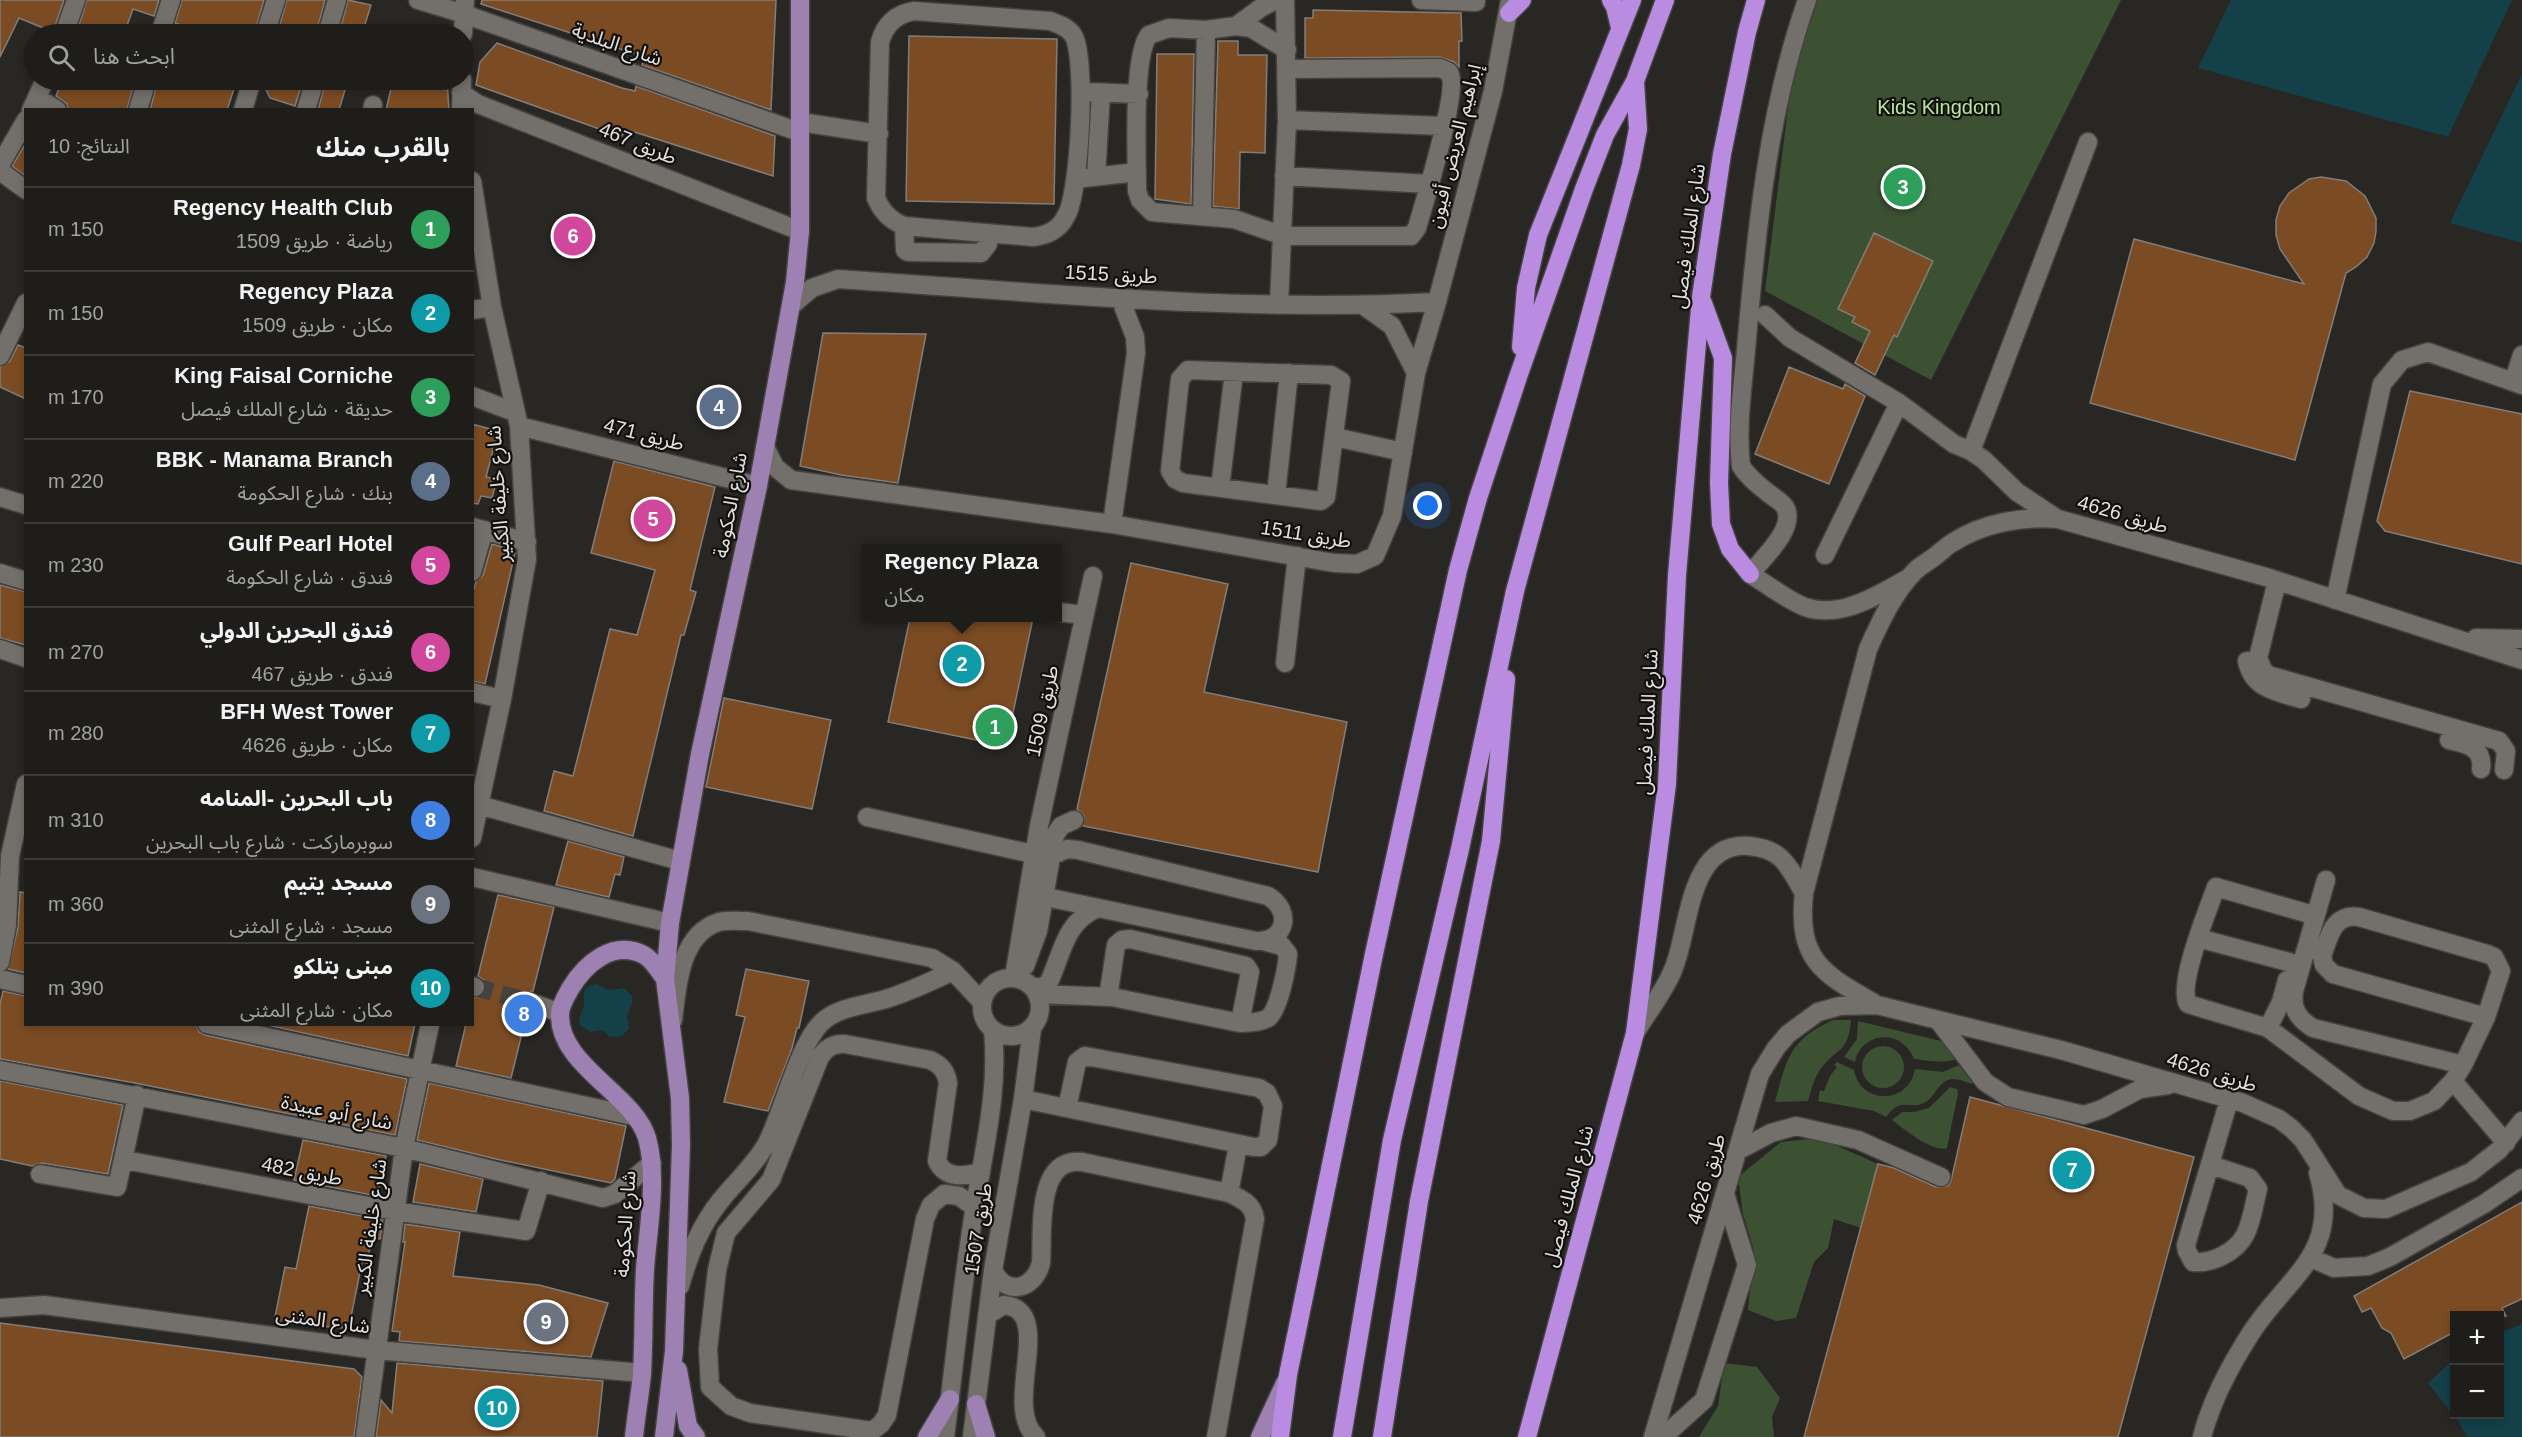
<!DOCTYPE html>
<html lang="ar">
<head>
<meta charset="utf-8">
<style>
	:root { --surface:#1f1d1a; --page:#272623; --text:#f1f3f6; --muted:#a1a2a2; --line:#3c3b39; --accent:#b45309 }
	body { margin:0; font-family:Helvetica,"Noto Sans Arabic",sans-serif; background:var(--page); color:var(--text); direction:rtl }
	.controls { position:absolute; right:18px; bottom:18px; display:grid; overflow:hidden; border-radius:0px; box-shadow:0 3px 9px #0003 }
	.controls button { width:54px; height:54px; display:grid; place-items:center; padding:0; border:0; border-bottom:2px solid var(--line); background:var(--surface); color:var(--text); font:30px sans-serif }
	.you { position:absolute; left:1428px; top:506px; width:21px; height:21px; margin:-15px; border:4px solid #fff; border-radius:50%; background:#1a73e8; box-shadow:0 0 0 9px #1a73e833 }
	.badge { display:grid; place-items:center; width:39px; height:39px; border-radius:50%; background:var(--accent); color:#fff; font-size:20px; font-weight:700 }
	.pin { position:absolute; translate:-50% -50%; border:3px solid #fff; box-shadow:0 2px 6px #0006 }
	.popup { position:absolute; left:861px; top:544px; width:201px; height:78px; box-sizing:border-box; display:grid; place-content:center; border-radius:0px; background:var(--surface); filter:drop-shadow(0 2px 4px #0005); font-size:20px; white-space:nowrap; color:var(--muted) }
	.popup b { font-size:22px; color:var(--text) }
	.popup::after { content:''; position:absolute; left:50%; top:100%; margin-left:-12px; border:12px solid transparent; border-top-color:var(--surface) }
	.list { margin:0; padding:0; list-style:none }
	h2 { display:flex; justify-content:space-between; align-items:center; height:78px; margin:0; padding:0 24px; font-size:26px }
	h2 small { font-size:20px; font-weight:400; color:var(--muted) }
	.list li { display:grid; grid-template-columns:39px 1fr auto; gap:18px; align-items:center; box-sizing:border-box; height:84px; padding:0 24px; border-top:2px solid var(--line) }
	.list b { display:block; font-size:22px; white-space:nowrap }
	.list p { margin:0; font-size:20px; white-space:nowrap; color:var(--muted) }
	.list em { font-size:20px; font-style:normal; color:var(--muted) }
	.icon { flex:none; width:33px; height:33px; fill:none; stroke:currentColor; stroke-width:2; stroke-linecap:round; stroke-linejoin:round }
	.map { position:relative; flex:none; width:2522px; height:1437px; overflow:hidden; direction:ltr }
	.search { position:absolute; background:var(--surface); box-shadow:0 3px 9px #0003; left:24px; top:24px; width:450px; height:66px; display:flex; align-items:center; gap:15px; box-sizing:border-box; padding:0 21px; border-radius:33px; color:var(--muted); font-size:22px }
	.panel { position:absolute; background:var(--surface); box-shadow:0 3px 9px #0003; left:24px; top:108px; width:450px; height:918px; border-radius:0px; direction:rtl }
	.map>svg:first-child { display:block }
</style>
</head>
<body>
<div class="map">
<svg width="2522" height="1437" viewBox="0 0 2522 1437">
	<rect width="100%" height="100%" fill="#292723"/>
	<path fill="#3c5132" d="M1816,0H2121L1931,380L1765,291L1791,84Z
		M1833,1020H1851C1848,1055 1837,1046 1820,1070C1814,1078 1811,1091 1808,1101L1775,1102C1787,1058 1789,1040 1833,1020Z
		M1858,1021L1949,1043L1960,1058C1946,1064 1929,1061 1914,1059C1903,1029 1862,1030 1855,1062L1844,1057L1857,1039Z
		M1862 1067a21 21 0 1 1 42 0a21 21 0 1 1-42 0Z
		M1837,1062L1854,1070C1860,1105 1909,1105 1915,1069L1943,1072L1959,1065L1968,1077L1976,1081L1972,1084C1966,1082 1959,1079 1953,1079C1938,1080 1936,1097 1924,1103C1909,1110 1901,1096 1886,1117L1874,1111L1818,1101L1820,1090L1824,1091L1830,1076L1837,1067L1834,1065Z
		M1950,1087L1957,1089L1958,1093L1947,1148C1933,1153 1904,1129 1892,1120L1902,1112H1914L1929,1108Z
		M1819,1138L1878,1164L1861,1228L1834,1219L1828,1248L1814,1262L1796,1318L1776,1321L1748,1310L1754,1251L1743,1214L1738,1177L1781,1142Z
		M1724,1363L1757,1367L1780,1398L1772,1417L1774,1437H1699L1718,1406Z"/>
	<path fill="#14404a" d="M2231,0H2512L2448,137L2198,68Z
		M2522,74V243L2450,223Z
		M597,984L609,990L624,988L632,996V1004L627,1016L629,1028L622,1036L610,1037L602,1030L590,1032L580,1025C578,1016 582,1014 584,1006C585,994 579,986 597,984Z
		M2522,1324V1437H2467L2460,1424L2428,1383L2454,1359V1414H2500V1333Z"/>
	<path fill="#7b4c24" stroke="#827d79" stroke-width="1.5" d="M0,0H64L53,32L19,18L0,57Z
		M87,0H159L154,16L133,9L124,34H76Z
		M182,0H264L254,34H190L192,29L175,23Z
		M287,0H325L316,34H277Z
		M348,0L371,5L362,34H339Z
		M482,0H776L771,110L642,65L645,57L481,4Z
		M1313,10L1461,13L1462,41H1459V67L1454,62L1440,57L1305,58V18H1313Z
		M909,36L1057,39L1054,204L906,201Z
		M1218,41H1238V55H1267L1265,153L1240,152L1239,209L1213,206Z
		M497,43L622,88L635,91L636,86L775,136L773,176L625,129L622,136L605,131L476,85L480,62Z
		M1157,54H1194L1191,204L1155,199Z
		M62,80H135L127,110H68L67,104L56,96Z
		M158,80H237L227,110H150Z
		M263,80H303L295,106L270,98L263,84Z
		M326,80H348L339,110H318Z
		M393,80H447L449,110H386Z
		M26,143V176L12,166Z
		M2321,177L2346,181L2365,196L2376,218V231L2374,243L2367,257L2356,267L2346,273L2295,460L2090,403L2134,239L2304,284L2280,249L2276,235V220L2280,206L2289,193L2309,179Z
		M1874,233L1933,261L1897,337L1894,335L1875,375L1855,363L1870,331L1852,322L1855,317L1838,309Z
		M823,333L926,334L898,483L841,475L800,466Z
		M18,345L26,348V399L0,387V367L10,361Z
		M1789,367L1843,389L1845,384L1865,396L1829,484L1755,454Z
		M2410,391L2522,414V564L2385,531L2377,521Z
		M472,424L498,431L486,477L497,479L492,498L481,496L478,504L472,503Z
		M614,461L715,487L690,590L696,592L684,635H681L633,836L544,811L554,771L573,776L610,629L637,635L655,570L591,553Z
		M492,544L513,550L515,553L485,684L472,681V595L476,582L483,575Z
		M1131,563L1228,584L1204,692L1347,722L1318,872L1083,826L1084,816L1077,809Z
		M0,585L26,592V645L0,638Z
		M910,618H1033L1006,746L888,722Z
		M724,698L831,720L812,809L706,787Z
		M568,841L624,857L620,875L615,874L609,897L556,885Z
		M20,892L26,893V973L8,969L18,927Z
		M498,895L554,907L533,991L523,993L519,999L521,1009L527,1013L511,1078L456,1066L466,1024H472L473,998L482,996L486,990L484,980L478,976Z
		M746,969L809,981L799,1028H797L792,1048L768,1111L724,1102L745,1017L736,1015Z
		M3,991L26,996V1024H196L199,1032L205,1035L407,1079L395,1135L135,1083L0,1059V1004Z
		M263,1024H415L408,1056Z
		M0,1081L123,1105L108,1174L42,1163L32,1166L0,1159Z
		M429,1083L626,1126L615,1179L611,1183L496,1159L417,1140Z
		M1970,1097L2194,1157L2118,1437H1804L1878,1164L1894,1168L1936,1187L1948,1186L1951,1181Z
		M303,1140L386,1156L377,1196L294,1180Z
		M420,1164L483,1179L476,1212L413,1202Z
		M2522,1202V1299L2502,1308L2506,1316H2454V1332L2404,1359L2391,1333L2382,1328L2371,1308L2362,1312L2354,1296Z
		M309,1206L383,1220L380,1239L372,1238L367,1263L362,1262L350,1322L345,1321L343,1328L274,1322L285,1267L296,1269Z
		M405,1224L460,1232L453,1276L539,1285L608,1303L591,1357L399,1341L400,1332L392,1331L405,1242H403Z
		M0,1323L354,1369L362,1377L354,1437H0Z
		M397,1363L603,1381L597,1437H376L381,1400L392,1413Z"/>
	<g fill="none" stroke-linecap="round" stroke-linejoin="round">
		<path stroke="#45433f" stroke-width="18" stroke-dasharray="18 9" stroke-linecap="butt" d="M475,987L530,1002"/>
		<defs>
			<path id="minor" d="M418,0L464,14L799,132
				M1421,0L1476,2
				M1807,0C1769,108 1757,224 1747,338C1744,379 1736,424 1741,466C1747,476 1758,485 1767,492C1773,497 1781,501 1785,507C1797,528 1762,559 1750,574C1765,583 1790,602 1805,607C1840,619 1876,596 1905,580
				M914,11L1050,21C1058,24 1068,27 1073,35C1087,56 1080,194 1066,216C1059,230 1048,235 1033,237L904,226C890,220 882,212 876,198L880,42C885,24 896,14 914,11Z
				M1236,26L1262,7L1276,0
				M64,34L76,0
				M160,34L171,0
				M265,34L276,0
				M327,34L337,0
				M463,34L465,0
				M1287,50L1251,28L1236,26L1206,30L1169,28L1149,35C1132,56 1137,159 1137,191L1140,200L1152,212L1234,219L1284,236H1411L1417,228C1424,203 1460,88 1449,72L1440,68L1287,69
				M1089,92L1139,94
				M461,93L478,104L800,231
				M38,98L57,110
				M31,110L45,80
				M138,110L147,80
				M243,110L252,80
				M306,110L315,80
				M372,110L373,105
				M461,110L462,80
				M1287,120L1444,126
				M800,122L879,134
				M0,165L26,120
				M0,171L26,190
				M1096,176L1101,93
				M1284,176L1430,184
				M1084,178L1137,172
				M472,181L492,307L519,426L527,559L502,699L472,838
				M1202,215L1206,30
				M904,226L905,250L908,252L981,253L988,244L989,233
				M1279,305L1287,120L1285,0
				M791,306L812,288L838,279C1037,292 1238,313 1437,302
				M1364,306L1392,326L1416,373
				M472,310L492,307
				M1765,315L1790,338L1899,403L1825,555
				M0,356L26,303
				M1188,370L1331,375L1341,381L1326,497L1321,501L1183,483L1175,479L1170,471L1180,379Z
				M2513,382L2522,355
				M472,396L514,412
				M1899,403L1954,444L1971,451L1984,460L2017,492L2056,518
				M519,426L758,486
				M1335,437L1403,452
				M765,447L775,467L791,480L1112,524L1334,563L1357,564L1375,556L1392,516L1416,373L1437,302L1493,91L1510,0
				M1971,451L2088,142
				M1220,488L1234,372
				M1276,495L1289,373
				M0,497L26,505
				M1112,524L1136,353L1135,337L1120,298
				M472,527L527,542
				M472,572L484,530
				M0,573L26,581
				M2277,581L2258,658L2263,670L2268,675L2499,741L2506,751L2504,770
				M2335,600L2382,384L2402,360L2428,352L2522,385
				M1058,612L1084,615
				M2476,638L2522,639
				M0,649L26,658
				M2247,661C2253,689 2277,692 2301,699
				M1285,663L1297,556
				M472,692L502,699
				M2449,740C2466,744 2484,747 2481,769
				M472,803L680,861
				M867,817L1033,854
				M472,877L670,923
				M2326,880L2294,991C2291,1008 2298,1019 2313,1028L2463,1065
				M1046,897L1256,941C1286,942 1293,911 1268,896L1078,850L1067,849L1053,855
				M2306,913L2216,887C2208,910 2177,984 2188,1004L2268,1028L2359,1096L2393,1111H2410L2434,1101L2453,1081L2463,1065L2486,1017L2501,971L2494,957L2487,954L2359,917C2333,913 2329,937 2322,956L2324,965L2333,974L2486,1017
				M2198,938L2292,963
				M0,962L7,925L10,856L26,784
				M1025,966L1038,931L1055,835L1061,826L1074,820
				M1014,977L1039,826L1093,576
				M982 1007a29 29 0 1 1 58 0a29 29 0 1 1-58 0Z
				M0,979L26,985
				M472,986L475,987
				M1033,987H1043L1049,982C1062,954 1065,922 1096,909
				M1038,994L1112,997L1240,1023C1248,1023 1261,1022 1268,1018C1279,1010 1287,967 1288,954L1282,946L1263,941
				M1112,997L1109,991L1116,945L1122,940L1130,939L1246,966L1250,972L1240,1023
				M530,1002L560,1013
				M1874,1003C1821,973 1797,959 1804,893L1868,649C1880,622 1894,592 1915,571C1921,565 1928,562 1934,557C1940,553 1945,547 1952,543C1982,523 2023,516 2058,519L2266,577L2522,660
				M673,1020C677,986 680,934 719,922C728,920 739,921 748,921L932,958L953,971L982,1002
				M1938,1020L1985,1082L2008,1097L2084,1115L2102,1109L2140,1089L2168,1085
				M207,1024L633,1116
				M2268,1028L2281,1002L2287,980
				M1635,1033C1647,1013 1664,992 1673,970C1690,931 1687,841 1749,846C1783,849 1788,866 1804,893
				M0,1070L404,1148L603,1198L615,1194L652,1163
				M2453,1081L2506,1143
				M1023,1099L1254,1147H1261L1268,1140L1273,1106L1267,1093L1259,1088L1085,1056L1077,1062L1067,1108
				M1739,1150L1771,1133L1796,1126L1858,1140L1941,1177
				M125,1160L395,1211L526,1231L541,1181
				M2211,1165L2250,1178L2258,1189C2254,1204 2252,1222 2245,1235C2236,1252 2212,1264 2193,1262L2187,1251L2186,1245L2229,1100
				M40,1174L117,1187L137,1095
				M1229,1193L1238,1145
				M974,1207L959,1196L944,1194L931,1205L925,1219L887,1415L881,1424L872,1431L750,1413L731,1406L710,1387L708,1349L717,1270L726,1233L771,1180L820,1057C826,1048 833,1043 845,1044L930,1060C941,1065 946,1071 948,1083L937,1161C946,1180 965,1176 981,1172
				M2311,1258L2334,1268L2368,1266L2390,1257L2484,1204L2522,1178
				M993,1270C1006,1297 1034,1290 1041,1263C1043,1233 1035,1156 1082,1162L1229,1193C1242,1199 1253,1204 1255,1219L1216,1437
				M680,1286C689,1254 700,1226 721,1200C736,1181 755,1165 767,1143C783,1112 798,1046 821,1023C838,1006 868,1005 889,998C911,991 932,981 953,971
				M0,1308L44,1305L376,1350L642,1373
				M989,1314L1004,1305C1057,1311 1001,1405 1036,1437
				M365,1437L404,1148L430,1024
				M945,1437C955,1360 962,1283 975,1206C984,1148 999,1090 993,1030
				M972,1437L993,1270L1023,1099L1032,1029
				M1653,1437L1760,1074L1776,1048L1788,1034L1818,1012L1840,1006L1877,1005L2061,1050L2243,1103L2279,1119L2291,1128L2303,1140L2338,1195L2364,1208L2386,1209L2471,1172L2499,1150L2522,1121
				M1663,1437L1704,1400L1747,1265L1725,1194
				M2202,1437C2211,1402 2231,1364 2251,1333C2287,1277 2342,1253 2318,1173"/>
			<path id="major" d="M678,1370L688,1426L696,1437
				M976,1404L986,1437
				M634,1437C636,1416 640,1395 642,1374C644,1339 643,1304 645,1269C648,1229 658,1177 647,1138C634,1094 558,1065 560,1014C560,1006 566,996 570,989C585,964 613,939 644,955C653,960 659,971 665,979
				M664,1437L674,1351L681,1145L680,1098L665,979L670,923L700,754L758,486L795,282L800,231V0
				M927,1437L950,1399
				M1260,1437L1285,1383"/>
			<path id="highway" d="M1611,0L1615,7L1620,28
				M1509,13L1522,0
				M1703,303L1723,358L1719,483L1721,524L1730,549L1750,574
				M1521,347L1526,288L1538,235L1632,0
				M1280,1437L1288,1375L1374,954L1458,570L1478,498L1518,377L1584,189L1605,135L1635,81L1665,0
				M1342,1437L1392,1140L1460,849L1515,591L1631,165L1638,129L1635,81
				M1382,1437L1419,1201L1491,841L1506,679
				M1527,1437L1635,1033L1667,784L1677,575L1701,297L1722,154L1747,32L1756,0"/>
		</defs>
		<use href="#minor" stroke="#44423f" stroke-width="21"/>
		<use href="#major" stroke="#44423f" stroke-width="21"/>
		<use href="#highway" stroke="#44423f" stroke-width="21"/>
		<use href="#minor" stroke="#73706b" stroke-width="18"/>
		<use href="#major" stroke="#9d81b2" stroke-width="18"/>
		<use href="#highway" stroke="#b98ce2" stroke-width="18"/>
	</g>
	<g text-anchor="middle" stroke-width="4.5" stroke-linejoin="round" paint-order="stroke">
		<g font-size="20" fill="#e3e1df" stroke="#11100e">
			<text transform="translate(617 44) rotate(19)" y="7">شارع البلدية</text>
			<text transform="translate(638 143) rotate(22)" y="7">طريق 467</text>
			<text transform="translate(1454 146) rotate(-76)" y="7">إبراهيم العريض أفيون</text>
			<text transform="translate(1688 236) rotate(-82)" y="7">شارع الملك فيصل</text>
			<text transform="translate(1111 274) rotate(3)" y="7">طريق 1515</text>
			<text transform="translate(644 434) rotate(14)" y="7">طريق 471</text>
			<text transform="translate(498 494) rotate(-94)" y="7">شارع خليفة الكبير</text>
			<text transform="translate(730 505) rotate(-79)" y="7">شارع الحكومة</text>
			<text transform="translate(2123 514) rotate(16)" y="7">طريق 4626</text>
			<text transform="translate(1306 534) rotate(9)" y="7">طريق 1511</text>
			<text transform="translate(1042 711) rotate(-78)" y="7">طريق 1509</text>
			<text transform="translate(1647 722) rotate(-87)" y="7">شارع الملك فيصل</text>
			<text transform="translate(2212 1072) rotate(17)" y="7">طريق 4626</text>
			<text transform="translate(337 1112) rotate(11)" y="7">شارع أبو عبيدة</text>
			<text transform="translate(302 1171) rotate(11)" y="7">طريق 482</text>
			<text transform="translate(1706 1179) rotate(-74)" y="7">طريق 4626</text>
			<text transform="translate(1568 1196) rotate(-75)" y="7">شارع الملك فيصل</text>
			<text transform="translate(625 1224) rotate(-86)" y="7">شارع الحكومة</text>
			<text transform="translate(370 1227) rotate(-82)" y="7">شارع خليفة الكبير</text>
			<text transform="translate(978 1229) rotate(-81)" y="7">طريق 1507</text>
			<text transform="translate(323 1320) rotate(8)" y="7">شارع المثنى</text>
		</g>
		<g font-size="20" fill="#b5e89c" stroke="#11100e">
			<text x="1939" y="114">Kids Kingdom</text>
		</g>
	</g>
</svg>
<div class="controls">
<button>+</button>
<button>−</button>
</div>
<div class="you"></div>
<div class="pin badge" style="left:995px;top:727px;background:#2e9e5b">1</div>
<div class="pin badge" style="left:962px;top:664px;background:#0f9aa8">2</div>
<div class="popup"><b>Regency Plaza</b>مكان</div>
<div class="pin badge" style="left:1903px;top:187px;background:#2e9e5b">3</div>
<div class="pin badge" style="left:719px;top:407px;background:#5c6f8a">4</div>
<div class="pin badge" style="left:653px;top:519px;background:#d1479c">5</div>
<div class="pin badge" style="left:573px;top:236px;background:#d1479c">6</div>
<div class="pin badge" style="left:2072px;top:1170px;background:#0f9aa8">7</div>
<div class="pin badge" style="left:524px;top:1014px;background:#3f7fe0">8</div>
<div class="pin badge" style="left:546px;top:1322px;background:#6b7280">9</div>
<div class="pin badge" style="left:497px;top:1408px;background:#0f9aa8">10</div>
<div class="search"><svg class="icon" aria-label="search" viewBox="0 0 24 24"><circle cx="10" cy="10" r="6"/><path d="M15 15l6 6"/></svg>ابحث هنا</div>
<section class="panel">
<h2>بالقرب منك<small>النتائج: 10</small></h2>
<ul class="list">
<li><span class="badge" style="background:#2e9e5b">1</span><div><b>Regency Health Club</b><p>رياضة · طريق 1509</p></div><em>150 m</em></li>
<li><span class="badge" style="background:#0f9aa8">2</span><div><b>Regency Plaza</b><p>مكان · طريق 1509</p></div><em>150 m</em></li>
<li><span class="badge" style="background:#2e9e5b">3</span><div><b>King Faisal Corniche</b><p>حديقة · شارع الملك فيصل</p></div><em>170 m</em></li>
<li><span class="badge" style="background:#5c6f8a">4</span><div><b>BBK - Manama Branch</b><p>بنك · شارع الحكومة</p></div><em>220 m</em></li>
<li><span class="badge" style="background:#d1479c">5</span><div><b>Gulf Pearl Hotel</b><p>فندق · شارع الحكومة</p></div><em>230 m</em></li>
<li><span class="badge" style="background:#d1479c">6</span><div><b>فندق البحرين الدولي</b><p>فندق · طريق 467</p></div><em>270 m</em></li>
<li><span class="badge" style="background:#0f9aa8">7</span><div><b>BFH West Tower</b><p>مكان · طريق 4626</p></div><em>280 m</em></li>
<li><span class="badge" style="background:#3f7fe0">8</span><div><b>باب البحرين -المنامه</b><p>سوبرماركت · شارع باب البحرين</p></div><em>310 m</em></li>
<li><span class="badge" style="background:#6b7280">9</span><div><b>مسجد يتيم</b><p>مسجد · شارع المثنى</p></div><em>360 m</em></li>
<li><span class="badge" style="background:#0f9aa8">10</span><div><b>مبنى بتلكو</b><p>مكان · شارع المثنى</p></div><em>390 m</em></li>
</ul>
</section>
</div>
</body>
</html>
